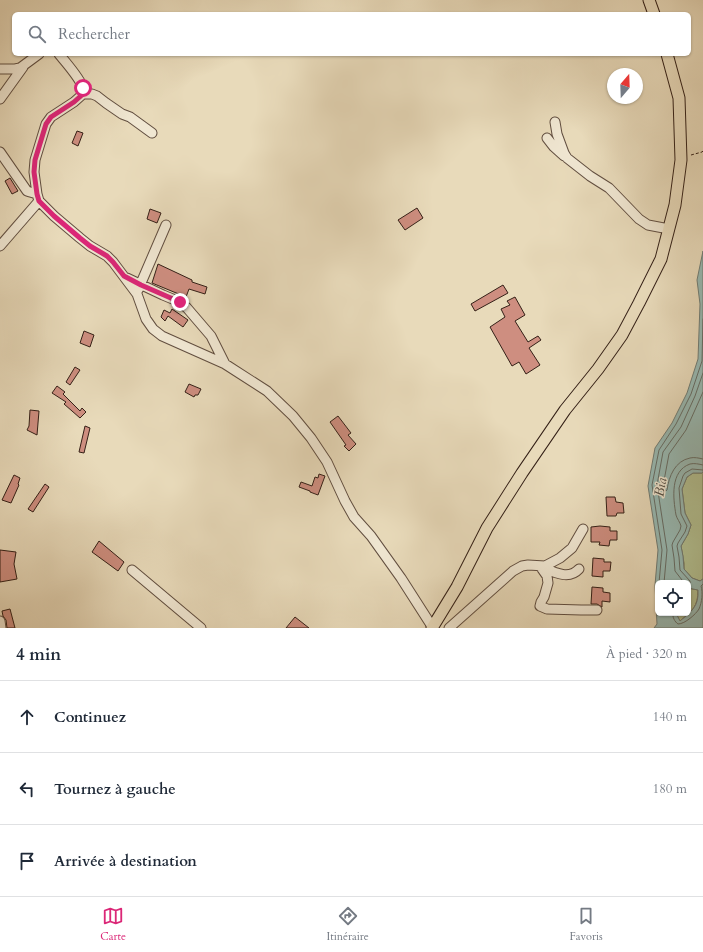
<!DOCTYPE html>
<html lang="fr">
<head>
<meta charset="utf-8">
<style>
	:root { --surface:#fff; --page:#f6f6f7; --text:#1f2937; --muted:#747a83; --line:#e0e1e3; --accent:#db2777 }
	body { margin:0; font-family:Cardo,serif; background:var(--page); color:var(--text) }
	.controls { position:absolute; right:12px; bottom:12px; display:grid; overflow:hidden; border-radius:6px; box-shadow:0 1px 3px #0004 }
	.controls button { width:36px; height:36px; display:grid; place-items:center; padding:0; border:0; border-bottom:1px solid var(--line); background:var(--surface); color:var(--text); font:20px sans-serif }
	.compass { position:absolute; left:607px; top:68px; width:36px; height:36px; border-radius:50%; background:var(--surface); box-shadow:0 1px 3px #0004; rotate:19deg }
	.stop { position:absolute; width:12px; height:12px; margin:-9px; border:3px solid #db2777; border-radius:50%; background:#fff }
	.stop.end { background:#db2777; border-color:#fff; box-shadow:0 1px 4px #0008 }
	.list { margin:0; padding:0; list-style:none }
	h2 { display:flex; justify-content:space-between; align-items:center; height:52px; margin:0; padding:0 16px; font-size:17px }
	h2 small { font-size:13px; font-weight:400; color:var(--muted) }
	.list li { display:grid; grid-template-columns:26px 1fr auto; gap:12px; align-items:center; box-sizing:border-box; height:72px; padding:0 16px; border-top:1px solid var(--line) }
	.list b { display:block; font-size:15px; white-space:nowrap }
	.list em { font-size:13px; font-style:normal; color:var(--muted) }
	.icon { flex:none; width:22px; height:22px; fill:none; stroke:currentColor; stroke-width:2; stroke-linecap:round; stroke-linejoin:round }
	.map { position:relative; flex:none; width:703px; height:628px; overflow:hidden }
	.search { position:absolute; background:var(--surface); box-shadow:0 1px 3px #0004; left:12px; right:12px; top:12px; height:44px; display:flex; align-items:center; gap:10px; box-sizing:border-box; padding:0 14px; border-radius:6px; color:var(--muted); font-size:15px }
	.sheet { height:268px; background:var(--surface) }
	nav { display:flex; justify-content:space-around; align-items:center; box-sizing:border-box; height:56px; border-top:1px solid var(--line); background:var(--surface); font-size:11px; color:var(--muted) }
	nav a { display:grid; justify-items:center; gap:2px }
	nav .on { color:var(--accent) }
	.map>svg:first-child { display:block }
</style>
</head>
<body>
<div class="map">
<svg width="703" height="628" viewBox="0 0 703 628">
	<rect width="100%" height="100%" fill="#e8daba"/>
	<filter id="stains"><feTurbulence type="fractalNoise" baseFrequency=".005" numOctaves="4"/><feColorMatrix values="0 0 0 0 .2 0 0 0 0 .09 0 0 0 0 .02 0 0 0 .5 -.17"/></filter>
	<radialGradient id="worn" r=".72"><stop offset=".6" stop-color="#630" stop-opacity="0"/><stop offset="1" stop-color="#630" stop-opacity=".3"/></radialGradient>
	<path fill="#b2c092" stroke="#737054" d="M703,472V579L700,581L692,578L684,569V563L681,546L688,534L691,525L685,513L682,489L687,477L693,473H702Z
		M688,588L698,590C698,607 692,611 680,621L676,614L677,613H688Z"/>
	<path fill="#98bab4" stroke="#707c75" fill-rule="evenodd" d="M703,251V472L702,473H693L687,477L682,489L685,513L691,525L688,534L681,546L683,556L684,569L692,578L700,581L703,579V628H654L657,624L655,585L658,550L648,486L655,448L672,423L687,393L698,359L700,304L697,280ZM658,583H688V588L698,590C699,606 692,611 680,621L677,615V613H658Z"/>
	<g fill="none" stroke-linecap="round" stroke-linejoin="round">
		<path stroke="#666d66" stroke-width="1" d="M703,392L686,430L669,454L663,486L664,490L666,491L667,490C669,476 675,461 690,458C694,457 699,458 703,459
			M659,583L662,550L652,485L659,450L676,424L691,394L702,361L703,319
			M664,583L667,550L657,485L663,452L681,427L695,396L703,373
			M681,583L682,580L675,571L674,558L672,545L673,542L680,530L681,526C680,522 677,519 676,515C673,498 670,471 690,464C694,463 699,464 703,465
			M688,584L690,583V581L680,570L679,557L677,546L678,543L685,532L687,526L681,514L679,488L683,476L685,473L692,469L703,470
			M673,613C672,617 675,622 678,624C685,624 696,614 699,609C702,602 703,593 701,586L703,584"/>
	</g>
	<path fill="#ce8e80" stroke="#342017" d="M77,131L83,133L78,146L72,143Z
		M10,178L18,191L12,194L5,181Z
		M417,208L423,218L405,230L398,220Z
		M150,209L161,213L157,223L147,219Z
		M158,264L192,280V282L207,287L205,294L189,289L186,297L152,283Z
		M503,285L508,293L475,311L471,304Z
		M515,297L525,315L515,321L528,342L538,336L541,340L529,348L540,365L526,374L519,362L512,366L490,327L505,317L501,309L510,305L507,301Z
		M172,309L188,320L183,327L168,316L165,321L161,317L164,310L170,313Z
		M84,331L94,335L90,347L80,343Z
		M75,367L80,370L70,385L66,382Z
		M189,384L201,389L198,395H195L194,397L185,392Z
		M57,386L65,392L63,394L80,411L82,408L86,412L80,418L64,404L66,402L52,393Z
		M30,410L39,411L37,435L27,430L29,426Z
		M338,416L351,433L348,435L356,444L349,451L344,446L346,445L330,422Z
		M85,426L90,428L84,453L79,452Z
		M319,474L325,476L318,495L310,492V491L299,487L301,482L312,486L315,477L318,478Z
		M14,475L20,478L18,484L19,485L11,503L2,500Z
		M45,484L49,487L33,512L28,509Z
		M606,497H615L616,502L623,503L624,513H617L616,516H607Z
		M600,526L610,527V531H617V540H610L609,546L599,545L600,542H591V527Z
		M99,541L124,562L118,571L92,552Z
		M0,550L16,552L14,564L17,579L0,582Z
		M593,558L604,559V562H611L610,571H603V577L592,576Z
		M592,587L603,588V592L610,593V602L602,601V607L597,604H591Z
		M10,609L15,628H7L6,620L3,616L2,611Z
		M295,617L309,628H286Z"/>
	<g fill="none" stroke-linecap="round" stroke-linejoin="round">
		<defs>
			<path id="minor" d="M59,54C66,63 80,78 83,88C84,91 84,91 83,94
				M0,69H15L20,68L39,54
				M0,99L23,67
				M555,122L557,134L564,153L567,158L590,176L609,188L639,219L648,225L669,229
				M152,133L130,117L122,114L106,103L97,96L92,94H83L74,102L51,117L46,124L35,160L34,172L37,194L39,201L54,216L80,238L90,246L107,256L113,262L137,294L146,319L153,329L162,336L225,364L267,391L293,416L311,438L327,462L345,501L354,517L371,536L401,578L433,628
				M547,138L554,147L564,156
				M0,152L27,191L30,192L37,194
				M0,246L39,201
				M127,278L163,295L175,300L180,302L187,308L211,336L225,364
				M138,290L166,225
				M540,566L547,576L548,583L544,597L541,602L540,606L547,609L581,610H597
				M540,566C552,571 568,581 579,569
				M132,570L201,628
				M0,621L1,628
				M449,628L513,571L522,566L528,565L545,566L560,558L572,548L583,529"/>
			<path id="major" d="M649,0L654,14
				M432,628L457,587L487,528L522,473L565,410L598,369L622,335L639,303L661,259L675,205L681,160L679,98L667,54"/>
		</defs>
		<use href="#minor" stroke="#614e40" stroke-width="11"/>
		<use href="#major" stroke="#342017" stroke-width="13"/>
		<path stroke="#342017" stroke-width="1" stroke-dasharray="3 2" stroke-linecap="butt" d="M691,155L702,152L703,151"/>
		<use href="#minor" stroke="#f0e7d2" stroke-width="9"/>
		<use href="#major" stroke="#e8daba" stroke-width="11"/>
	</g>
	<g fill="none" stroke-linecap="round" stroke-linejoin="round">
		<path stroke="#db2777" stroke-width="5" d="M83,88L84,91L83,94L74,102L51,117L46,124L35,160L34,172L37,194L39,201L54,216L80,238L90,246L107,256L113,262L124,276L141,285L180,302"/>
	</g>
	<g text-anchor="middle" stroke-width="3" stroke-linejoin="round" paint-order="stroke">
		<g font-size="14" font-style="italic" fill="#524e46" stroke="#f0e7d2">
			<text transform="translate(660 487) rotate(-80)" y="5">Bia</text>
		</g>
	</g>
	<rect width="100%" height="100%" filter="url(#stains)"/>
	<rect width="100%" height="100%" fill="url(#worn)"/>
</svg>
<div class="controls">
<button><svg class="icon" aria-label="locate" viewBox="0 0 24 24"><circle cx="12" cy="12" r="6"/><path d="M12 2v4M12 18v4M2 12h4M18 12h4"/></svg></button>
</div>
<svg class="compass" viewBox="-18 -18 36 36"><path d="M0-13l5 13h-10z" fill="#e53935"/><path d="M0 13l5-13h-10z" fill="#747a83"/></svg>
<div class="stop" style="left:83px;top:88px"></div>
<div class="stop end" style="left:180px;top:302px"></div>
<div class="search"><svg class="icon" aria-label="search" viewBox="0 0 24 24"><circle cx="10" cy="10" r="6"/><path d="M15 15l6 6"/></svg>Rechercher</div>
</div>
<section class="sheet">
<h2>4 min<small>À pied · 320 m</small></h2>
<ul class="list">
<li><svg class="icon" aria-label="ahead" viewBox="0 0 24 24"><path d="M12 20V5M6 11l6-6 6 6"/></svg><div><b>Continuez</b></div><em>140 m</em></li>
<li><svg class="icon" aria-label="left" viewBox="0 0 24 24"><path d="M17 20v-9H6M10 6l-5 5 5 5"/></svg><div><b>Tournez à gauche</b></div><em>180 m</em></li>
<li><svg class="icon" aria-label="arrive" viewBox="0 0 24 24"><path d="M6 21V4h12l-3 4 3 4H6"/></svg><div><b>Arrivée à destination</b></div></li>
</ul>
</section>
<nav>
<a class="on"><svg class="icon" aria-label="map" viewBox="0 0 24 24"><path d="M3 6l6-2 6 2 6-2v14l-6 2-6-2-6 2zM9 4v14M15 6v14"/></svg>Carte</a>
<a><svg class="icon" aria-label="directions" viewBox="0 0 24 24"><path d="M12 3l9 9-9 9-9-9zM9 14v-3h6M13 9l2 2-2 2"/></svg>Itinéraire</a>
<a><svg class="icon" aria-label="saved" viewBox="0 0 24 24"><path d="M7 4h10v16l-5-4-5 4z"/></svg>Favoris</a>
</nav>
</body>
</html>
